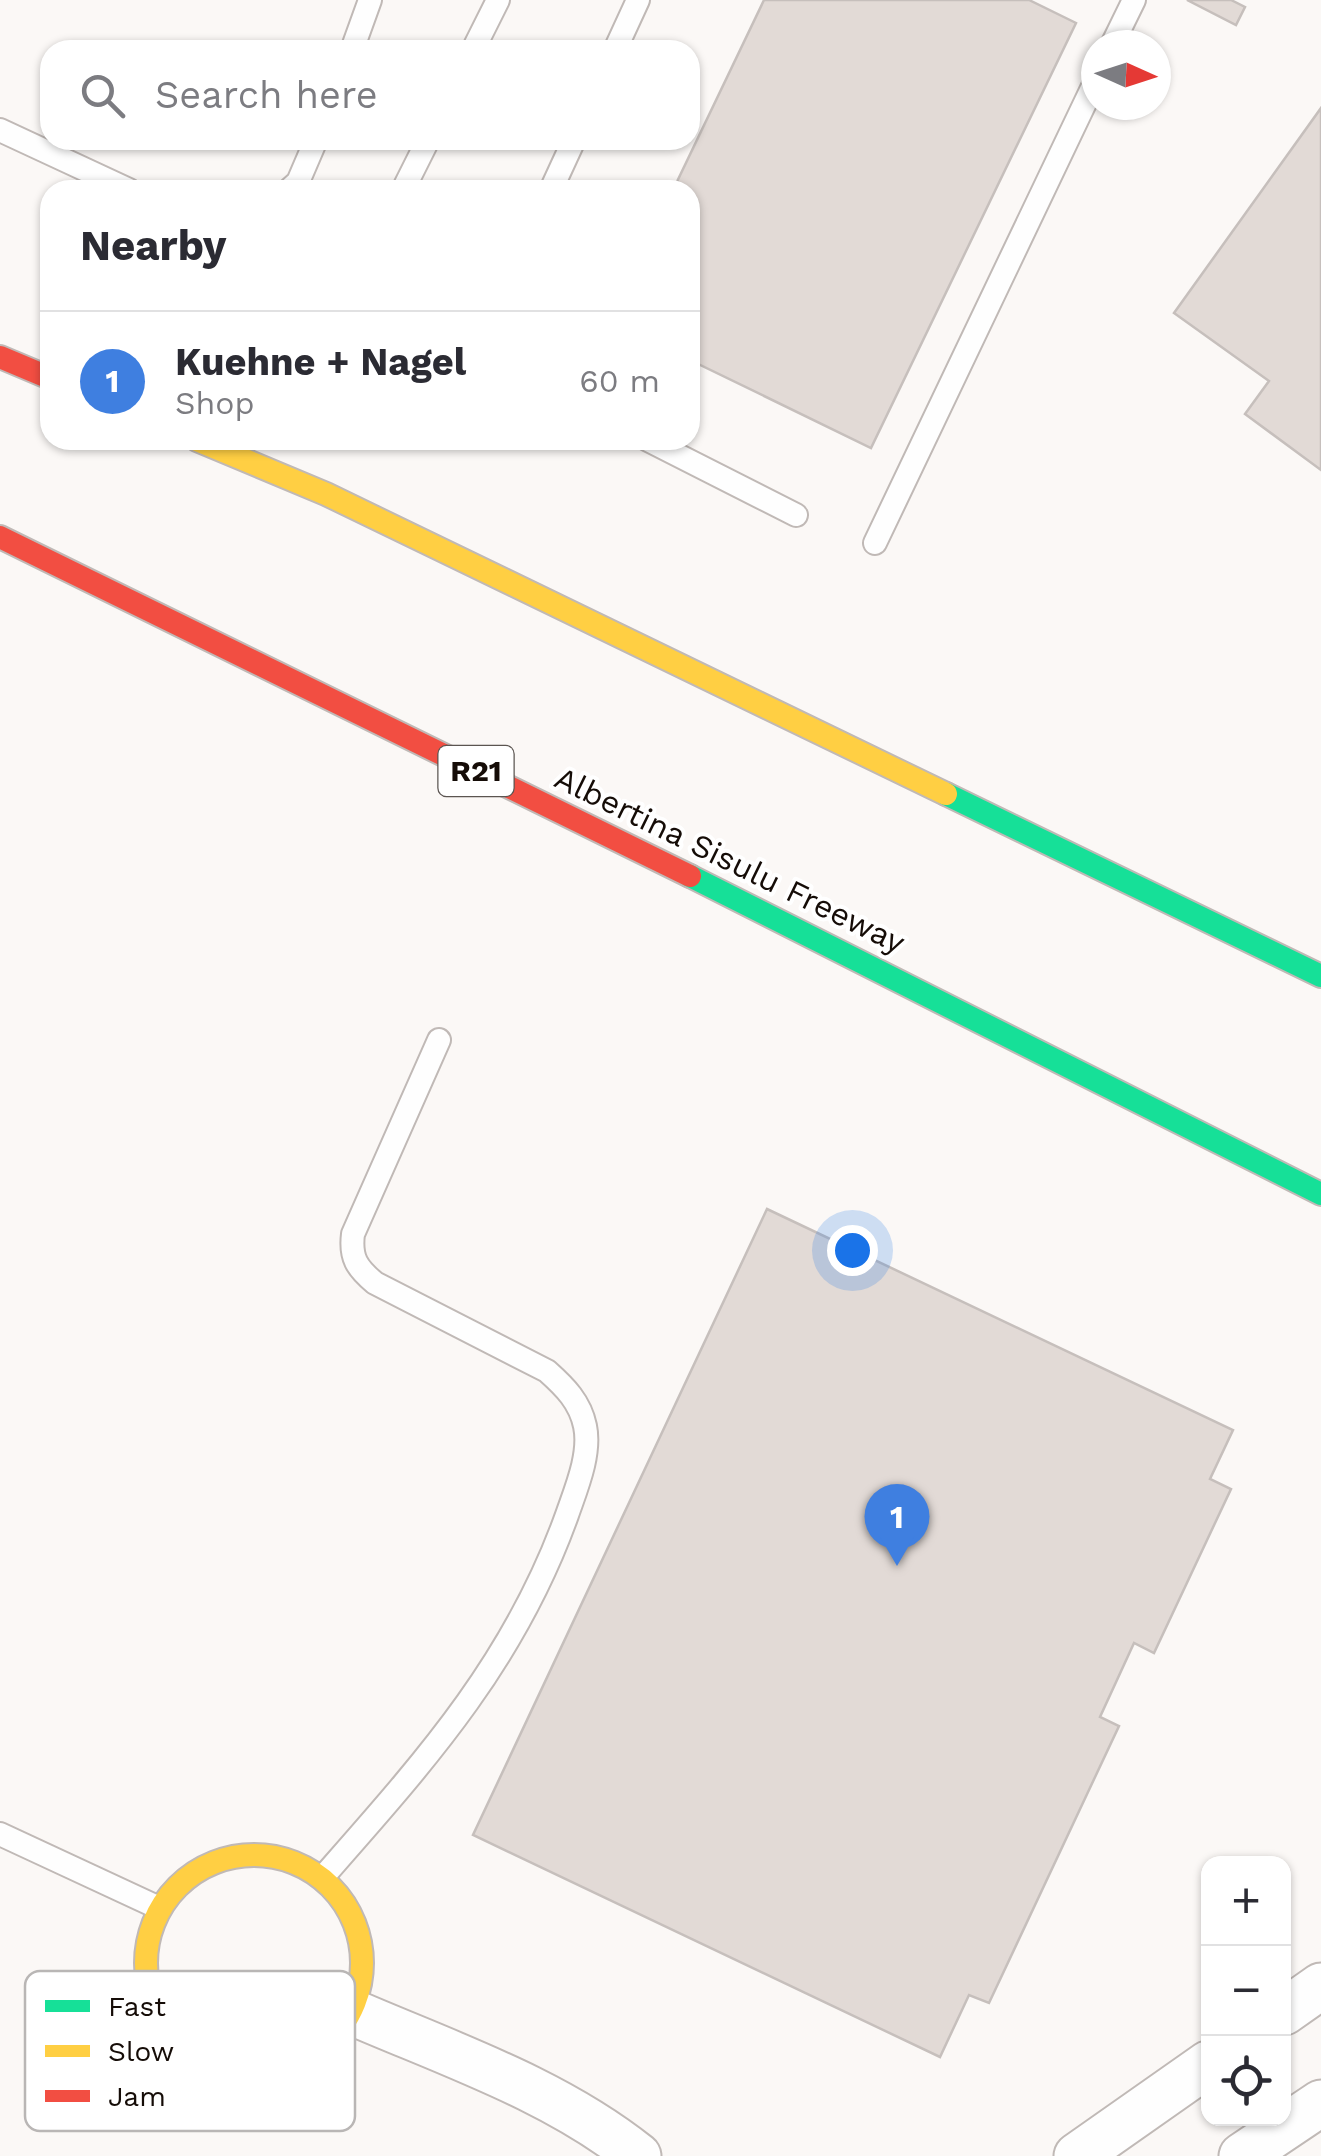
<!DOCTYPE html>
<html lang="en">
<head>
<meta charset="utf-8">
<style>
	:root { --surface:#fff; --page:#f7f7f7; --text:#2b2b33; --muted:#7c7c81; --line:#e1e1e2; --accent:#665f5b }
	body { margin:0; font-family:"Work Sans",sans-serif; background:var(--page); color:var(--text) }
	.controls { position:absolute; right:30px; bottom:30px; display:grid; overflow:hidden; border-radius:20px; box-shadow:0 2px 8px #0004 }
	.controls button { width:90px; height:90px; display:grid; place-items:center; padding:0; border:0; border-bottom:2px solid var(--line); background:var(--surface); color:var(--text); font:50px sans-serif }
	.compass { position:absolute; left:1081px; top:30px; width:90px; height:90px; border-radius:50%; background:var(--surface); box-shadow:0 2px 8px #0004; rotate:93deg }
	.you { position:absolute; left:852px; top:1250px; width:35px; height:35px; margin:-25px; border:8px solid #fff; border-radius:50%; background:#1a73e8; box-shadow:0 0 0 15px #1a73e833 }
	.badge { display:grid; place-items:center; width:65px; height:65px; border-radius:50%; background:var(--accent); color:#fff; font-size:32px; font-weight:700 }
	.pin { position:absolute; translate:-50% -82px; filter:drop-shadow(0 2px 5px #0008) }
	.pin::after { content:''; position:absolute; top:52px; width:35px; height:30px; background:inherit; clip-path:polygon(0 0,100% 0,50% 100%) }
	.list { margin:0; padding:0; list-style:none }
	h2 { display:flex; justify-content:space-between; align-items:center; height:130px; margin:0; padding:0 40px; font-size:42px }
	h2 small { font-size:32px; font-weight:400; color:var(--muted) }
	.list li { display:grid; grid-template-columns:65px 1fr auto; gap:30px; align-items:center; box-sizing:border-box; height:140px; padding:0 40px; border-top:2px solid var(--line) }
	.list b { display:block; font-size:38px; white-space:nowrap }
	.list p { margin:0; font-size:32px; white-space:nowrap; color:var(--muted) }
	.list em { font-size:32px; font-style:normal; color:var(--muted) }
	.icon { flex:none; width:55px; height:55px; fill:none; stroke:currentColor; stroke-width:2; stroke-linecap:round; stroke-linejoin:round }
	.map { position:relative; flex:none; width:1321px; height:2156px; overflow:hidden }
	.search { position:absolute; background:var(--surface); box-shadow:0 2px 8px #0004; left:40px; top:40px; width:660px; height:110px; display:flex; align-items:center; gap:25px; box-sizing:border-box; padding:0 35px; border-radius:30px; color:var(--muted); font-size:38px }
	.panel { position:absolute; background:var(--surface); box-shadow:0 2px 8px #0004; left:40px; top:180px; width:660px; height:270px; border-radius:30px }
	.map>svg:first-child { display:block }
</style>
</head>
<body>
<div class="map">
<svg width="1321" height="2156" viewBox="0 0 1321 2156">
	<rect width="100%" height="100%" fill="#fbf8f6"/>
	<path fill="#e2dad6" stroke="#c6bfbc" stroke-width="2.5" d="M764,0H1029L1076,23L871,448L690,360V190H673Z
		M1187,0H1231L1245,7L1236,25Z
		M1321,108V470L1245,414L1269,381L1174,313Z
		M767,1209L1233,1430L1210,1479L1231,1489L1154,1653L1134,1643L1100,1717L1119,1726L989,2003L969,1995L940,2057L473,1835Z"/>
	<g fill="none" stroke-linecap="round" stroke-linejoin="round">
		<defs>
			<path id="lane" d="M1112,45L1134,0
				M352,50L370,0
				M473,50L498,0
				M615,50L638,0
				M0,130L129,190
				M289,190L298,182L316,140
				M403,190L428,140
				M551,190L574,140
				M648,440L796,515
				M875,543L1096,80
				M0,1834L157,1907
				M322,1878C424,1762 514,1663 567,1515C576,1489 591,1454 585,1426C580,1402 565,1387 547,1371L375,1283C357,1268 350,1258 353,1234L439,1040"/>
			<path id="street" d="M352,2012C449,2054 554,2089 638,2156
				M1284,2012L1321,1986
				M1077,2156L1208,2064
				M1242,2156L1321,2103"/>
			<path id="fast" d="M946,794L1321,976
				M690,876L1321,1194"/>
			<path id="slow" d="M197,440L326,494L946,794
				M146 1963a108 108 0 1 1 216 0a108 108 0 1 1-216 0Z"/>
			<path id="jam" d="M0,357L50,378
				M0,537L690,876"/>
		</defs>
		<use href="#lane" stroke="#c0b9b6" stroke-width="26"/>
		<use href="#street" stroke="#c0b9b6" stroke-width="49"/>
		<use href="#fast" stroke="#c0b9b6" stroke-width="26"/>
		<use href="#slow" stroke="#c0b9b6" stroke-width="26"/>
		<use href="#jam" stroke="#c0b9b6" stroke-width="26"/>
		<use href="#lane" stroke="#fefefe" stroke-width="22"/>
		<use href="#street" stroke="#fefefe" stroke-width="45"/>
		<use href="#fast" stroke="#16e098" stroke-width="22"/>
		<use href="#slow" stroke="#ffcf43" stroke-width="22"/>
		<use href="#jam" stroke="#f24e42" stroke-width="22"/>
	</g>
	<g text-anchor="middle" stroke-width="8" stroke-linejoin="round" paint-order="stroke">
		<rect fill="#fff" stroke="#5b5551" stroke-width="2.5" x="438.5" y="746" width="75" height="50" rx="8"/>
		<g font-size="30" font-weight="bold" fill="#150c07">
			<text x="476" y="781">R21</text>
		</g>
		<g font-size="32" fill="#150c07" stroke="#fff">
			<text transform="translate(730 860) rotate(26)" y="11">Albertina Sisulu Freeway</text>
		</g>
	</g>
	<rect x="25" y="1971" width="330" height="160" rx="15" fill="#fff" stroke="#b9b6b5" stroke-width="2.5"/>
	<rect x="45" y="2000" width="45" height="12" fill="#16e098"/>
	<rect x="45" y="2045" width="45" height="12" fill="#ffcf43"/>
	<rect x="45" y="2090" width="45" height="12" fill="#f24e42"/>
	<g font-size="28" fill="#150c07">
		<text x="108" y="2016">Fast</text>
		<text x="108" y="2061">Slow</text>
		<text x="108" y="2106">Jam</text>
	</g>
</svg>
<div class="controls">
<button>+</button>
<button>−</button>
<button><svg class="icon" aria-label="locate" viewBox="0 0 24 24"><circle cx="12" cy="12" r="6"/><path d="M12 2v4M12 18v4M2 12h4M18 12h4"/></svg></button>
</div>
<svg class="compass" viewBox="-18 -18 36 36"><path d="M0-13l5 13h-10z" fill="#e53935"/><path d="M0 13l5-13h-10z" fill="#7c7c81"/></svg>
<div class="you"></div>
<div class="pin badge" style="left:897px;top:1566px;background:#3f7fe0">1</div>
<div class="search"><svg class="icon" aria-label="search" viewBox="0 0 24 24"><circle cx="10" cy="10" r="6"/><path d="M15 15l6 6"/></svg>Search here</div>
<section class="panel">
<h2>Nearby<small></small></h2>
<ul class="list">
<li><span class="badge" style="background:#3f7fe0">1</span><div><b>Kuehne + Nagel</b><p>Shop</p></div><em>60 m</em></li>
</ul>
</section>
</div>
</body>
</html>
